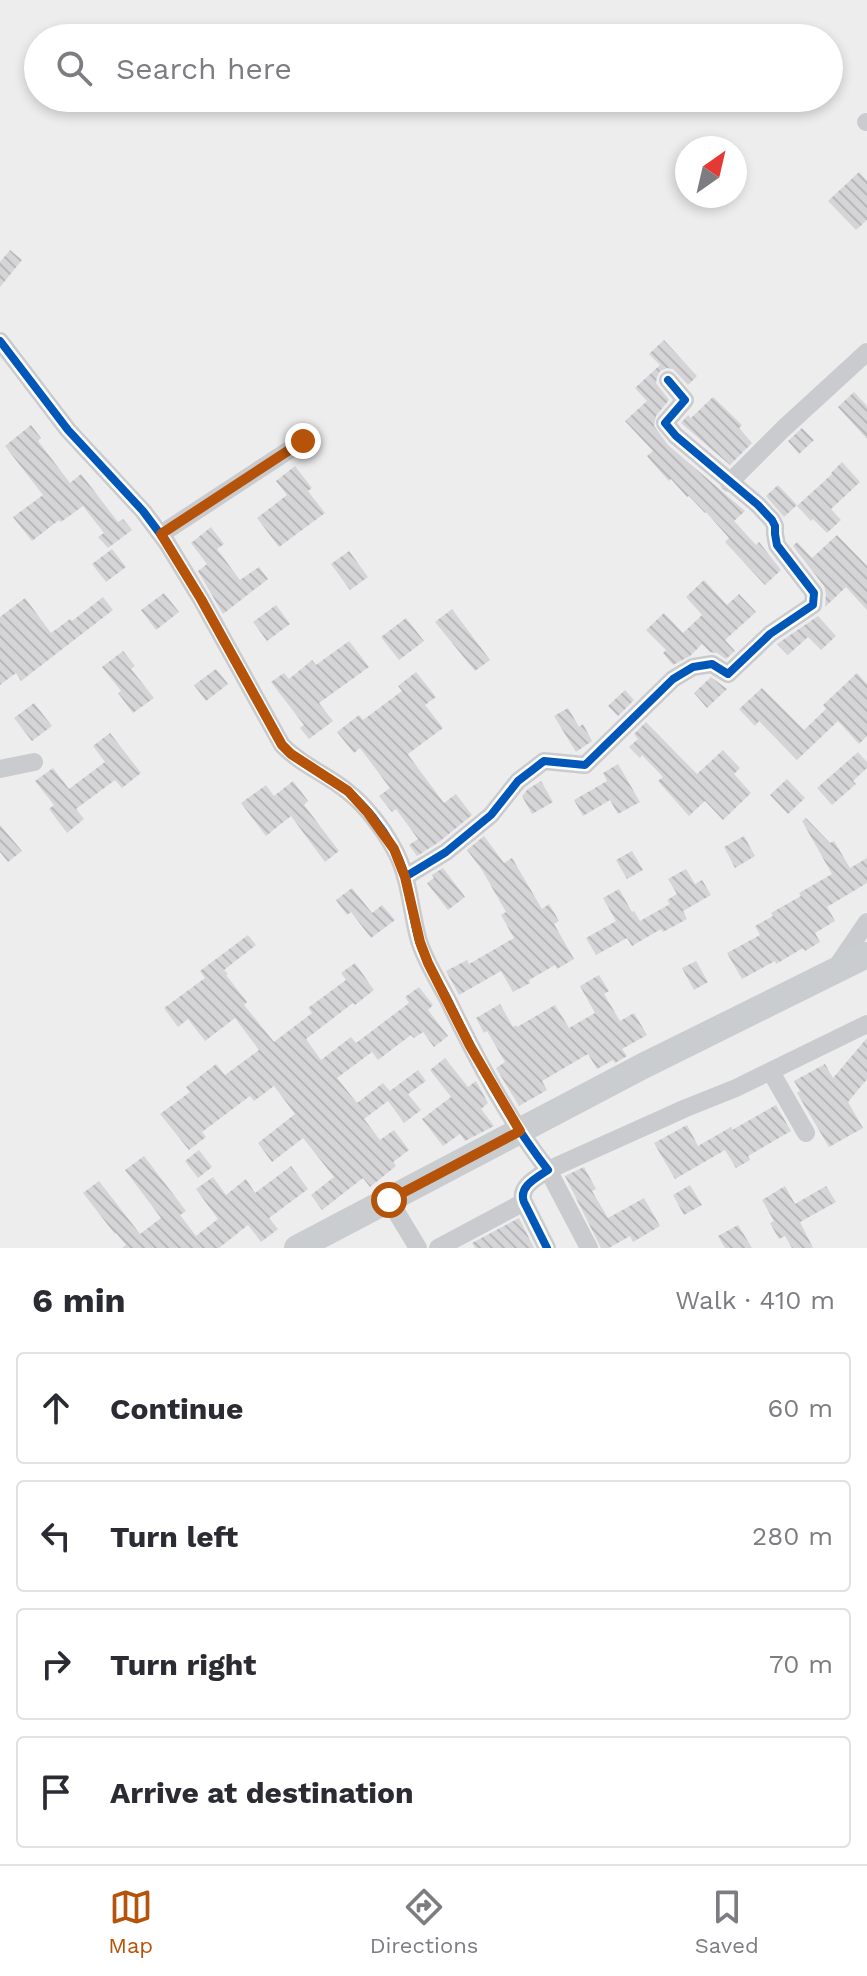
<!DOCTYPE html>
<html lang="en">
<head>
<meta charset="utf-8">
<style>
	:root { --surface:#fff; --page:#f7f7f7; --text:#2b2b33; --muted:#7c7c81; --line:#e1e1e2; --accent:#b45309 }
	body { margin:0; font-family:"Work Sans",sans-serif; background:var(--page); color:var(--text) }
	.compass { position:absolute; left:675px; top:136px; width:72px; height:72px; border-radius:50%; background:var(--surface); box-shadow:0 4px 12px #0003; rotate:34deg }
	.stop { position:absolute; width:24px; height:24px; margin:-18px; border:6px solid #b45309; border-radius:50%; background:#fff }
	.stop.end { background:#b45309; border-color:#fff; box-shadow:0 2px 8px #0008 }
	.list { margin:0; padding:0; list-style:none }
	h2 { display:flex; justify-content:space-between; align-items:center; height:104px; margin:0; padding:0 32px; font-size:34px }
	h2 small { font-size:26px; font-weight:400; color:var(--muted) }
	.list li { display:grid; grid-template-columns:52px 1fr auto; gap:24px; align-items:center; box-sizing:border-box; height:112px; margin:0 16px 16px; padding:0 16px; border:2px solid var(--line); border-radius:8px }
	.list b { display:block; font-size:30px; white-space:nowrap }
	.list em { font-size:26px; font-style:normal; color:var(--muted) }
	.icon { flex:none; width:44px; height:44px; fill:none; stroke:currentColor; stroke-width:2; stroke-linecap:round; stroke-linejoin:round }
	.map { position:relative; flex:none; width:867px; height:1248px; overflow:hidden }
	.search { position:absolute; background:var(--surface); box-shadow:0 4px 12px #0003; left:24px; right:24px; top:24px; height:88px; display:flex; align-items:center; gap:20px; box-sizing:border-box; padding:0 28px; border-radius:44px; color:var(--muted); font-size:30px }
	.sheet { height:616px; background:var(--surface) }
	nav { display:flex; justify-content:space-around; align-items:center; box-sizing:border-box; height:112px; border-top:2px solid var(--line); background:var(--surface); font-size:22px; color:var(--muted) }
	nav a { display:grid; justify-items:center; gap:4px }
	nav .on { color:var(--accent) }
	.map>svg:first-child { display:block }
</style>
</head>
<body>
<div class="map">
<svg width="867" height="1248" viewBox="0 0 867 1248">
	<defs>
		<pattern id="building-back-hatch" width="6" height="6" patternUnits="userSpaceOnUse" patternTransform="scale(2)"><rect width="6" height="6" fill="#d5d5d7"/><path d="M-1 5l2 2M0 0l6 6M5-1l2 2" fill="none" stroke="#b8b8bb"/></pattern>
	</defs>
	<rect width="100%" height="100%" fill="#eeeded"/>
	<path fill="url(#building-back-hatch)" d="M859,172L867,181V220L856,230L828,201Z
		M10,250L22,260L0,287V262Z
		M664,340L697,376L688,385L673,369L667,368L660,371L657,377L656,383L669,400L656,416L654,426L668,445L745,511L734,521L756,545L759,542L781,570L765,585L725,542L729,538L706,512L705,513L689,496L687,497L671,479L669,481L659,470L647,456L653,451L625,421L647,401L635,388L660,365L649,354Z
		M854,392L867,406V439L838,407Z
		M713,397L742,425L739,428L752,443L730,465L681,423L688,415L691,418Z
		M31,425L41,438L38,441L70,483L81,474L118,522L123,519L132,530L108,548L98,537L104,533L83,506L61,522L59,520L32,541L13,517L43,495L5,446Z
		M802,428L814,440L799,454L788,441Z
		M842,462L860,482L831,509L841,520L827,533L813,519L811,521L797,506L832,474L831,473Z
		M295,466L312,488L308,491L325,513L279,547L257,518L287,495L276,481Z
		M778,485L797,505L784,517L766,496Z
		M211,527L224,544L217,549L240,580L259,567L268,579L223,614L198,571L207,564L191,543Z
		M837,535L867,566V610L846,587L825,607L826,594L824,586L793,546L797,542L812,558Z
		M112,549L126,567L106,582L92,564Z
		M349,551L368,577L350,590L331,564Z
		M704,580L727,605L739,594L756,612L725,640L735,651L726,659L717,653L710,652L702,644L690,656L673,665L663,653L666,650L646,630L664,613L683,633L702,615L686,597Z
		M164,593L179,612L156,630L141,610Z
		M103,597L113,610L21,681L16,673L0,685V617L25,598L51,633L70,619L72,621Z
		M276,605L290,624L267,641L253,622Z
		M452,609L490,660L475,671L435,622Z
		M818,616L836,636L821,650L808,637L788,655L777,644Z
		M406,618L424,641L399,660L381,637Z
		M349,641L369,667L319,703L333,721L309,739L300,728L304,725L271,682L284,673L289,679L312,660L316,665Z
		M123,651L135,666L131,669L154,698L133,713L118,693L121,691L102,667Z
		M216,669L228,684L206,701L194,685Z
		M416,672L436,697L425,705L443,728L408,754L409,756L444,803L456,794L472,815L439,842L417,856L409,845L418,839L396,809L392,812L379,796L390,788L360,748L354,753L337,732L359,715L363,720L402,691L398,686Z
		M857,673L867,684V736L859,744L838,721L797,760L759,721L755,726L739,709L762,688L804,730L826,709L823,705Z
		M711,677L727,689L707,708L694,693Z
		M625,690L634,700L618,716L608,706Z
		M34,703L52,726L32,741L14,718Z
		M568,708L579,727L583,724L592,741L576,752L554,716Z
		M646,722L697,774L723,750L740,768L734,774L751,793L723,820L705,801L689,816L658,781L663,777L642,755L640,758L629,747L638,739L634,734Z
		M110,733L141,773L122,788L115,780L76,809L84,819L67,833L49,809L54,805L35,781L53,768L69,789L105,762L93,746Z
		M858,752L867,762V768L853,781L856,784L832,805L817,788Z
		M618,764L640,802L618,814L610,800L583,816L574,800L607,781L603,773Z
		M787,779L805,798L788,814L770,795Z
		M293,781L308,801L304,805L339,851L325,862L291,816L266,836L241,803L266,785L274,796Z
		M541,781L553,802L532,814L522,796L528,789Z
		M806,818L830,843L834,841L850,868L867,858V883L827,907L835,921L815,933L820,942L805,951L803,948L776,964L775,961L742,979L727,953L760,935L755,926L773,916L771,913L801,896L799,893L832,874L802,821Z
		M0,825L22,851L8,862L0,852Z
		M484,836L504,863L512,858L542,909L549,904L559,921L554,924L574,959L557,969L555,965L529,980L530,983L513,992L501,971L459,995L446,971L467,960L469,964L514,938L501,915L506,912L482,870L467,850Z
		M744,836L755,856L735,868L724,847Z
		M632,851L643,870L627,879L616,860Z
		M443,868L465,897L448,910L427,883L434,878L432,875Z
		M686,869L695,884L702,880L711,895L683,911L687,919L663,932L661,929L632,946L627,938L596,955L586,938L616,921L603,898L619,889L632,912L634,911L640,921L670,904L667,900L677,894L668,879Z
		M352,888L372,913L382,905L395,920L371,938L351,912L347,915L336,900Z
		M248,935L256,945L224,970L228,974L226,975L247,1002L244,1005L274,1042L312,1013L308,1008L346,980L341,973L355,963L374,990L355,1005L353,1003L306,1039L321,1060L351,1037L356,1043L409,1003L405,997L419,987L433,1005L428,1010L448,1036L434,1047L423,1032L414,1038L411,1035L378,1060L372,1052L337,1078L357,1103L383,1083L390,1091L418,1070L426,1081L408,1094L421,1110L404,1123L388,1101L364,1119L380,1140L394,1130L409,1150L393,1162L396,1166L370,1187L363,1178L322,1210L311,1195L334,1177L303,1138L272,1162L258,1143L295,1114L274,1086L254,1101L250,1096L202,1132L206,1137L189,1150L160,1114L190,1092L186,1087L216,1064L225,1075L259,1050L235,1018L205,1041L188,1019L178,1027L164,1008L205,978L200,971Z
		M696,961L708,982L694,990L682,968Z
		M599,975L609,991L604,994L620,1021L634,1013L647,1035L622,1049L627,1056L615,1063L613,1060L597,1069L588,1054L542,1081L547,1090L519,1106L496,1068L505,1062L487,1031L484,1033L476,1018L500,1004L513,1027L516,1025L517,1027L555,1005L569,1028L595,1013L580,986Z
		M867,1038V1079L848,1102L863,1128L829,1147L797,1093L800,1091L794,1081L825,1064L833,1078Z
		M445,1058L468,1087L476,1081L488,1103L481,1109L494,1126L465,1141L460,1134L443,1146L422,1119L451,1097L430,1070Z
		M776,1105L791,1131L748,1156L750,1160L736,1168L725,1150L675,1179L654,1143L687,1125L698,1146L731,1127L732,1130Z
		M199,1150L212,1167L198,1178L185,1161Z
		M144,1156L186,1211L180,1215L196,1236L218,1219L196,1189L213,1177L226,1195L246,1179L255,1193L291,1166L308,1189L269,1218L278,1229L261,1242L248,1225L219,1248H122L126,1245L116,1233L115,1234L83,1193L99,1181L140,1234L161,1218L125,1170Z
		M584,1167L596,1189L592,1191L608,1218L644,1198L660,1226L633,1242L630,1236L609,1248H601L565,1176Z
		M690,1185L702,1205L684,1215L673,1195Z
		M785,1186L795,1204L826,1186L836,1202L800,1222L813,1248H792L785,1236L779,1239L770,1223L774,1221L762,1200Z
		M519,1218L534,1248H475L472,1243Z
		M738,1225L752,1248H725L718,1236Z"/>
	<g fill="none" stroke-linecap="round" stroke-linejoin="round">
		<path stroke="#c9cbce" stroke-width="18" d="M866,122H867
			M0,341L68,430L143,511L167,543L201,599L282,745C301,765 326,774 347,791C365,805 382,827 393,847C410,876 410,910 419,941C426,963 439,982 449,1002C477,1060 508,1119 548,1170C536,1178 518,1187 524,1202L547,1248
			M729,483L783,429L867,352
			M161,534L303,441
			M0,769L34,762
			M405,877L446,852L491,815L518,781L544,761L585,765L673,679L693,667L712,664L728,674L770,634L813,605L814,593L777,545L775,534V526L772,520L758,505L676,436L665,423L685,400L668,380
			M835,969L867,922
			M771,1072L806,1133
			M389,1200L418,1248
			M438,1248L524,1202
			M589,1248L548,1170L686,1108L736,1088L867,1024"/>
		<path stroke="#cacdcf" stroke-width="26" d="M297,1248L643,1066L867,955"/>
		<defs>
			<path id="cycleway" d="M0,341L68,430L143,511L167,543L201,599L282,745C301,765 326,774 347,791C365,805 382,827 393,847C410,876 410,910 419,941C426,963 439,982 449,1002C477,1060 508,1119 548,1170C536,1178 518,1187 524,1202L547,1248
				M405,877L446,852L491,815L518,781L544,761L585,765L673,679L693,667L712,664L728,674L770,634L813,605L814,593L777,545L775,534V526L772,520L758,505L676,436L665,423L685,400L668,380"/>
		</defs>
		<use href="#cycleway" stroke="#fff" stroke-width="13"/>
		<use href="#cycleway" stroke="#0057b8" stroke-width="8"/>
	</g>
	<g fill="none" stroke-linecap="round" stroke-linejoin="round">
		<path stroke="#b45309" stroke-width="10" d="M303,441L161,534L201,599L282,745L291,754L348,791L368,813L394,849L405,877L420,942L428,963L470,1046L520,1131L389,1200"/>
	</g>
</svg>
<svg class="compass" viewBox="-18 -18 36 36"><path d="M0-13l5 13h-10z" fill="#e53935"/><path d="M0 13l5-13h-10z" fill="#7c7c81"/></svg>
<div class="stop" style="left:389px;top:1200px"></div>
<div class="stop end" style="left:303px;top:441px"></div>
<div class="search"><svg class="icon" aria-label="search" viewBox="0 0 24 24"><circle cx="10" cy="10" r="6"/><path d="M15 15l6 6"/></svg>Search here</div>
</div>
<section class="sheet">
<h2>6 min<small>Walk · 410 m</small></h2>
<ul class="list">
<li><svg class="icon" aria-label="ahead" viewBox="0 0 24 24"><path d="M12 20V5M6 11l6-6 6 6"/></svg><div><b>Continue</b></div><em>60 m</em></li>
<li><svg class="icon" aria-label="left" viewBox="0 0 24 24"><path d="M17 20v-9H6M10 6l-5 5 5 5"/></svg><div><b>Turn left</b></div><em>280 m</em></li>
<li><svg class="icon" aria-label="right" viewBox="0 0 24 24"><path d="M7 20v-9h11M14 6l5 5-5 5"/></svg><div><b>Turn right</b></div><em>70 m</em></li>
<li><svg class="icon" aria-label="arrive" viewBox="0 0 24 24"><path d="M6 21V4h12l-3 4 3 4H6"/></svg><div><b>Arrive at destination</b></div></li>
</ul>
</section>
<nav>
<a class="on"><svg class="icon" aria-label="map" viewBox="0 0 24 24"><path d="M3 6l6-2 6 2 6-2v14l-6 2-6-2-6 2zM9 4v14M15 6v14"/></svg>Map</a>
<a><svg class="icon" aria-label="directions" viewBox="0 0 24 24"><path d="M12 3l9 9-9 9-9-9zM9 14v-3h6M13 9l2 2-2 2"/></svg>Directions</a>
<a><svg class="icon" aria-label="saved" viewBox="0 0 24 24"><path d="M7 4h10v16l-5-4-5 4z"/></svg>Saved</a>
</nav>
</body>
</html>
